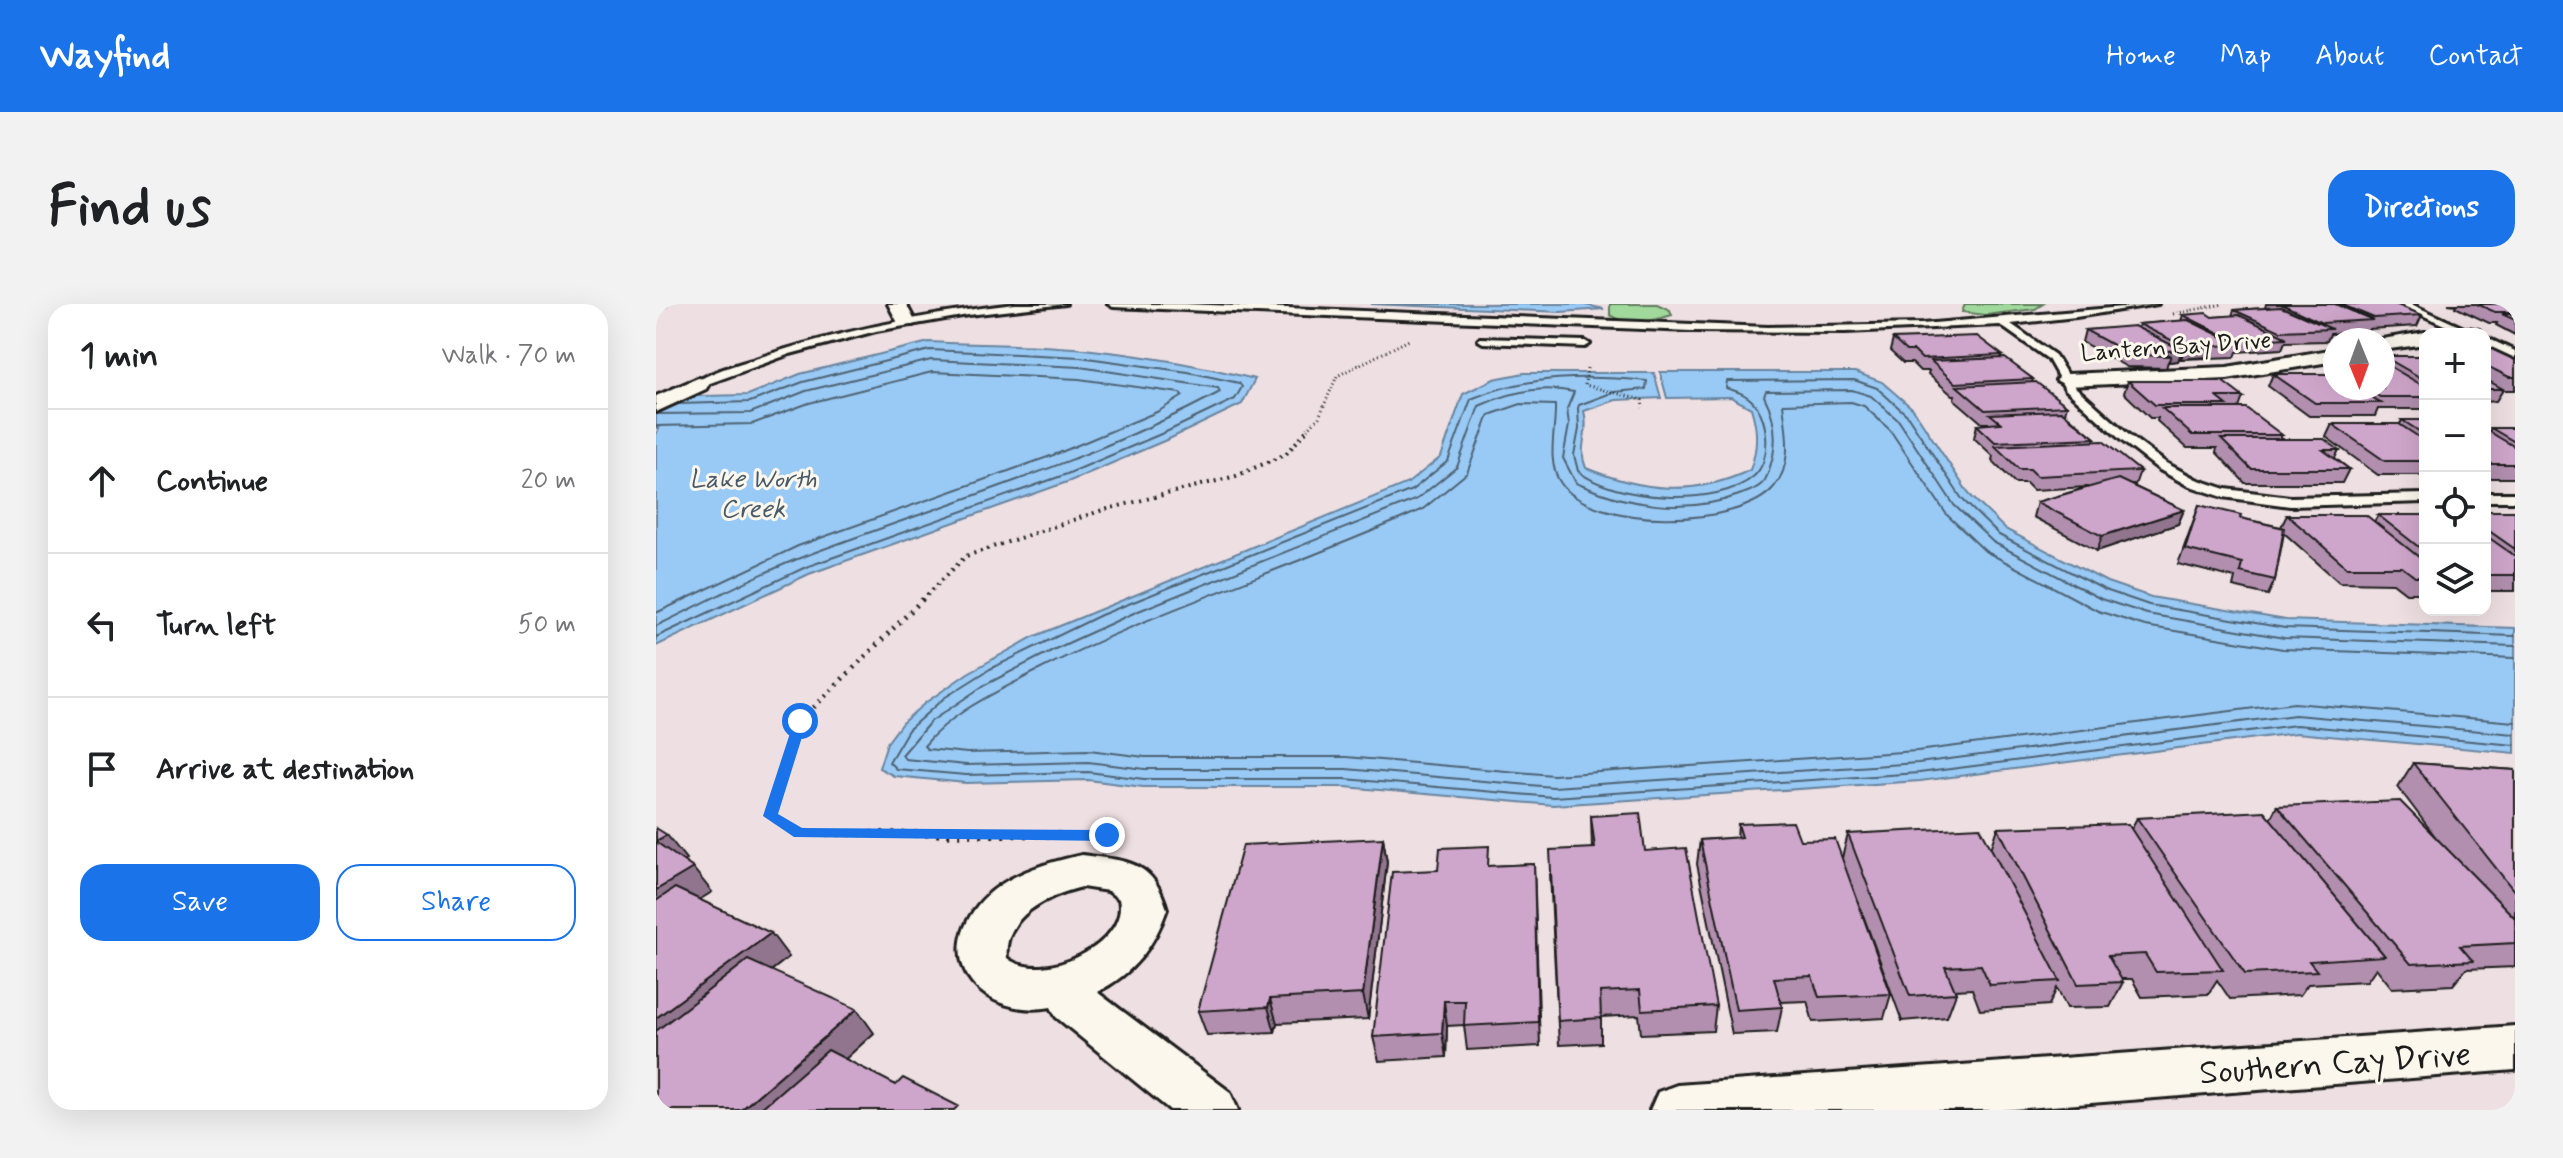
<!DOCTYPE html>
<html lang="en">
<head>
<meta charset="utf-8">
<style>
	:root { --surface:#fff; --page:#f2f2f2; --text:#202124; --muted:#757577; --line:#e0e0e0; --accent:#1a73e8 }
	body { margin:0; font-family:Mynerve,sans-serif; background:var(--page); color:var(--text) }
	.controls { position:absolute; right:24px; top:24px; display:grid; overflow:hidden; border-radius:16px; box-shadow:0 8px 32px #0002 }
	.controls button { width:72px; height:72px; display:grid; place-items:center; padding:0; border:0; border-bottom:2px solid var(--line); background:var(--surface); color:var(--text); font:40px sans-serif }
	.compass { position:absolute; left:1667px; top:24px; width:72px; height:72px; border-radius:50%; background:var(--surface); box-shadow:0 8px 32px #0002; rotate:179deg }
	.stop { position:absolute; width:24px; height:24px; margin:-18px; border:6px solid #1a73e8; border-radius:50%; background:#fff }
	.stop.end { background:#1a73e8; border-color:#fff; box-shadow:0 2px 8px #0008 }
	.list { margin:0; padding:0; list-style:none }
	h2 { display:flex; justify-content:space-between; align-items:center; height:104px; margin:0; padding:0 32px; font-size:34px }
	h2 small { font-size:26px; font-weight:400; color:var(--muted) }
	.list li { display:grid; grid-template-columns:52px 1fr auto; gap:24px; align-items:center; box-sizing:border-box; height:144px; padding:0 32px; border-top:2px solid var(--line) }
	.list b { display:block; font-size:30px; white-space:nowrap }
	.list em { font-size:26px; font-style:normal; color:var(--muted) }
	.actions { display:flex; gap:16px; padding:24px 32px }
	.actions a { flex:1; padding:18px 0; border:2px solid var(--accent); border-radius:24px; text-align:center; font-size:28px; color:var(--accent) }
	.actions .main { background:var(--accent); color:#fff }
	.icon { flex:none; width:44px; height:44px; fill:none; stroke:currentColor; stroke-width:2; stroke-linecap:round; stroke-linejoin:round }
	.map { position:relative; flex:none; width:1859px; height:806px; overflow:hidden; border-radius:24px }
	header { display:flex; align-items:center; gap:48px; box-sizing:border-box; height:112px; padding:0 40px; background:var(--accent); color:#fff }
	header strong { font-size:38px }
	nav { display:flex; gap:44px; margin-inline-start:auto; font-size:28px }
	.intro { display:flex; align-items:center; justify-content:space-between; box-sizing:border-box; height:192px; padding:0 48px }
	h1 { margin:0; font-size:56px }
	.button { padding:20px 36px; border-radius:24px; background:var(--accent); color:#fff; font-size:28px; font-weight:700 }
	main { display:flex; gap:48px; padding:0 48px }
	aside { flex:1; background:var(--surface); border-radius:24px; box-shadow:0 8px 32px #0002 }
	.map>svg:first-child { display:block }
</style>
</head>
<body>
<header>
<strong>Wayfind</strong>
<nav><a>Home</a><a>Map</a><a>About</a><a>Contact</a></nav>
</header>
<div class="intro"><h1>Find us</h1><a class="button">Directions</a></div>
<main>
<aside>
<h2>1 min<small>Walk · 70 m</small></h2>
<ul class="list">
<li><svg class="icon" aria-label="ahead" viewBox="0 0 24 24"><path d="M12 20V5M6 11l6-6 6 6"/></svg><div><b>Continue</b></div><em>20 m</em></li>
<li><svg class="icon" aria-label="left" viewBox="0 0 24 24"><path d="M17 20v-9H6M10 6l-5 5 5 5"/></svg><div><b>Turn left</b></div><em>50 m</em></li>
<li><svg class="icon" aria-label="arrive" viewBox="0 0 24 24"><path d="M6 21V4h12l-3 4 3 4H6"/></svg><div><b>Arrive at destination</b></div></li>
</ul>
<div class="actions"><a class="main">Save</a><a>Share</a></div>
</aside>
<div class="map">
<svg width="1859" height="806" viewBox="0 0 1859 806">
	<rect width="100%" height="100%" fill="#eedfe2"/>
	<filter id="ink" filterUnits="userSpaceOnUse"><feTurbulence type="fractalNoise" baseFrequency=".0125" numOctaves="2"/><feDisplacementMap in="SourceGraphic" scale="16" xChannelSelector="R" yChannelSelector="G"/><feConvolveMatrix kernelMatrix="1 2 1 2 8 2 1 2 1" color-interpolation-filters="sRGB"/></filter>
	<g filter="url(#ink)">
		<path fill="#a1d99d" stroke="#5e7a5c" stroke-width="2" d="M954,0H1001L1014,6L1016,11C997,17 972,23 954,11Z
			M1309,0H1387L1379,5L1329,11L1306,8Z"/>
		<path fill="#99caf5" stroke="#67849e" stroke-width="2" d="M715,0H925L948,5L905,8Z
			M273,38C325,41 377,40 428,45C486,51 543,61 599,75L586,100L515,134L414,177L153,270L0,342V130L3,124H0V93L92,91L144,70Z
			M1004,68H1199L1226,78L1257,105L1313,190L1349,225L1451,278L1495,293L1630,316L1859,324V449L1640,429L1264,477L897,501L689,483H487L432,476L310,479L238,472L223,464L231,439L246,419L269,399L312,369L377,333L752,179L785,153L807,90L838,75L868,69H998L1005,94L960,96L928,107C934,129 921,143 930,164C986,187 1038,193 1094,166C1102,144 1102,126 1095,104L1075,93L1011,94Z"/>
		<g fill="none" stroke-linecap="round" stroke-linejoin="round">
			<path stroke="#4e6273" stroke-width="2" d="M0,110L94,109L150,87L275,56L424,63L562,84L564,88C432,159 289,199 149,252C98,271 49,299 0,322
				M0,122L96,120L153,99L276,68L423,75L524,89L527,92L503,107L403,149L142,242L0,309
				M1859,332L1629,324L1493,301L1449,286L1343,231L1306,195L1251,111L1221,84L1198,76L1071,77L1070,84C1080,87 1090,90 1097,98C1113,114 1116,156 1098,172C1063,204 957,197 922,167L918,151L923,125L922,104L923,101L958,88L990,85L991,77C932,71 871,71 815,95L792,157L756,186L445,311L334,365L288,394L252,426L233,458L240,465L310,471L432,468L488,475H689L897,493L1263,469L1640,421L1859,441
				M0,333L150,263L411,170L512,127L579,95L586,83L583,79L532,68L424,53L274,46L147,78L94,98L22,100
				M1859,342L1628,334L1491,310L1445,295L1337,238L1298,201L1243,117L1215,92L1196,86L1110,87L1108,92C1118,111 1121,131 1117,152C1115,159 1113,169 1109,176C1104,184 1092,188 1083,191C1030,211 970,202 920,179L907,154L913,121L911,105L918,88C885,81 853,88 823,102L801,163L761,195L480,308L399,345L327,382L274,418L246,451L249,455L310,461L432,458L489,465H690L897,483L1262,459L1639,411L1859,430
				M1859,354L1627,345L1489,322L1442,307L1329,247L1291,211L1234,126L1208,102L1195,98L1127,100C1130,126 1138,159 1118,183C1083,225 935,226 904,178C890,157 900,126 899,101L865,100L833,111L811,169L767,205C637,264 500,305 373,371C336,390 295,409 268,442L271,445L311,449L433,446L489,453H690L897,471L1261,447L1638,399L1859,418"/>
			<defs>
				<path id="lane" d="M0,0H10L0,6Z
					M359,0H410L312,11L220,27L134,50L46,82L37,80C53,68 79,61 99,55C184,26 270,10 359,0Z
					M452,0H529L1112,23L1266,20L1502,0L1420,13L1355,20L1399,51L1418,82L1474,132L1510,159L1540,175L1570,185L1634,193L1769,190V198L1634,202L1567,193L1531,181L1502,165L1466,137L1409,85L1392,55L1344,21L1189,28L1035,27L457,3Z
					M1742,0H1755L1821,30H1808Z
					M1829,33L1859,47V54L1829,40Z
					M824,34L929,37L934,40L929,43L827,39L822,36Z
					M1829,189H1859V197H1829Z"/>
				<path id="street" d="M232,0H250L259,17L257,21H243Z
					M1812,24L1823,26L1826,30H1802Z
					M1769,28L1776,30H1769V40L1727,46V36H1720Z
					M1679,45V57L1571,75L1411,82L1400,76L1411,70L1571,63Z
					M42,74L50,75L53,80L50,85L0,108V92Z
					M426,551C471,557 497,556 511,605C498,643 477,670 441,688L574,788L582,806H514L400,713L395,703C330,715 275,660 322,601C347,571 389,559 426,551ZM426,583L452,587L463,595C474,640 386,682 351,654C346,613 392,591 426,583Z
					M1859,722V766L1345,806H994L1002,788L1021,781Z"/>
			</defs>
			<use href="#lane" stroke="#1c1c1c" stroke-width="6"/>
			<use href="#street" stroke="#1c1c1c" stroke-width="6"/>
			<path stroke="#1c1c1c" stroke-width="3" stroke-dasharray="1 3" stroke-linecap="butt" d="M1517,10L1568,0
				M931,64L929,81L986,96L987,104
				M649,128L663,113L681,72L753,36"/>
			<path stroke="#1c1c1c" stroke-width="4" stroke-dasharray="2 5" stroke-linecap="butt" d="M266,296L310,252L444,207L580,172L630,150L651,126"/>
			<path stroke="#1c1c1c" stroke-width="5" stroke-dasharray="2 6" stroke-linecap="butt" d="M122,517L114,512L144,417L268,294"/>
			<path stroke="#1c1c1c" stroke-width="7" stroke-dasharray="3 8" stroke-linecap="butt" d="M119,515L143,529L407,531"/>
			<use href="#lane" fill="#fbf7ec" fill-rule="evenodd"/>
			<use href="#street" fill="#fbf7ec" fill-rule="evenodd"/>
		</g>
		<path fill="#b28faf" stroke="#1c1c1c" stroke-width="2" d="M1610,0H1739L1766,11L1761,22L1713,25L1712,28L1674,30L1671,37L1629,38L1626,45L1581,48L1579,53L1525,55L1523,54L1522,57L1512,58L1510,64L1471,63L1426,38L1429,26L1482,24L1483,20L1525,17L1527,11L1556,13L1576,12L1578,6L1609,4Z
			M1792,0H1859V31L1840,21L1841,19H1833L1799,3L1800,1Z
			M1237,35L1346,51L1345,54L1377,75L1376,78L1411,102L1409,109L1439,134L1438,137L1484,167L1479,181H1475L1528,206L1522,220L1441,247L1377,213L1381,198L1432,183L1377,186L1370,179H1359L1336,156L1337,152L1318,134L1321,121L1332,120V119H1326L1298,95L1299,91H1296L1272,70L1273,67H1264L1256,59H1247L1234,47Z
			M1829,42L1859,56V86H1847L1840,97L1829,98Z
			M1769,49V105H1722L1719,112H1653L1612,82L1617,70H1670L1673,61L1679,62V84H1727V52H1768Z
			M1472,77L1587,93L1583,104L1626,131L1624,135L1683,146L1679,154L1693,165L1686,179H1589L1560,148L1561,144H1531L1501,117L1502,114H1494L1468,89Z
			M1746,116H1769V174L1763,171H1722L1670,133L1676,120H1744Z
			M1835,124H1859V174H1829V127L1833,128Z
			M1543,201L1584,214L1625,223L1631,211L1718,218L1722,211H1769V289H1750L1737,279L1683,278L1628,229L1619,276L1612,291L1577,283L1579,274L1522,260Z
			M1829,207H1859V287H1829Z
			M1757,459L1859,466V663L1810,665L1797,681L1736,684L1720,664L1711,677L1652,680L1644,691L1574,695L1561,676L1552,690L1486,693L1476,675H1465L1467,678L1454,703L1411,704L1401,684L1393,701L1324,706L1316,685L1299,686L1300,689L1291,713L1246,717L1196,581L1235,690L1228,714L1157,718L1151,697L1125,698L1126,703L1121,728L1076,730L1041,560L1044,536L1081,534L1082,520L1144,536L1186,554L1192,530L1335,545L1342,524L1475,525L1481,514L1614,515L1621,502L1781,535L1742,483Z
			M935,512L989,547L1060,702L1057,727L985,730L983,711L945,713V739L903,741L894,570L936,544Z
			M727,534L731,558L712,715L621,719L619,728L551,731L542,707Z
			M878,560L884,742L811,746L808,721L791,722L790,753L723,757L717,733L782,566L834,562Z"/>
		<path fill="#91748e" stroke="#1c1c1c" stroke-width="2" d="M1556,41L1552,53L1525,55L1529,43Z
			M1526,46L1522,57L1512,58L1515,52L1505,47Z
			M1528,206L1522,220L1441,247L1446,232Z
			M11,531L30,555L18,562L0,537Z
			M727,534L731,558L712,715L707,690Z
			M37,564L56,588L0,622V586Z
			M115,629L133,653L0,756V714Z
			M614,695L621,719L619,728L612,703Z
			M788,697L791,722L790,753L786,729Z
			M201,705L218,729L133,806H85Z"/>
		<path fill="#cfa6cb" stroke="#1c1c1c" stroke-width="2" d="M1625,0H1679L1717,16L1666,19Z
			M1684,0H1739L1766,11L1718,14Z
			M1821,0H1859V8H1839Z
			M1625,3L1676,25L1624,27L1578,6Z
			M1550,9L1556,13L1583,11L1631,34L1579,37L1527,11Z
			M1846,10H1859V16Z
			M1532,16L1583,41L1529,43L1483,20Z
			M1478,22L1526,46L1505,47L1515,52L1475,51L1429,26Z
			M1321,32L1346,51L1266,55L1258,47H1250L1237,35Z
			M1829,42L1859,56V73H1853L1835,64H1829Z
			M1727,52H1769V75H1767Z
			M1349,54L1377,75L1299,79L1275,57Z
			M1727,63H1735L1769,83V93H1724L1710,84H1727Z
			M1617,70H1679V84H1701L1725,99H1659Z
			M1829,75L1847,85H1829Z
			M1472,77H1566L1587,93H1561L1571,101H1499Z
			M1380,78L1411,102L1329,106L1301,82Z
			M1506,104H1590L1626,131H1536Z
			M1405,107L1439,134L1339,138L1321,121L1345,119L1334,110Z
			M1746,116H1769V131Z
			M1676,120H1743L1769,137V157H1729Z
			M1835,124H1859V138Z
			M1829,127H1832L1859,143V160H1829Z
			M1565,135H1668L1683,146H1667L1693,165H1595Z
			M1447,137L1484,167L1381,172L1374,165H1363L1339,142Z
			M1462,175L1528,206L1446,232L1381,198Z
			M1543,201L1585,211L1584,214L1628,224L1619,276L1584,268L1586,259L1529,245Z
			M1829,207H1859V245L1829,224Z
			M1631,211H1710L1769,258V273H1759L1746,263H1691Z
			M1722,211H1769V248Z
			M1829,231L1859,252V271H1829Z
			M1757,459L1859,466V588Z
			M1744,497L1859,614V639L1804,642L1817,657L1755,660L1621,502Z
			M1608,507L1729,652L1653,657L1661,667L1589,670L1481,514Z
			M984,509L989,547L1030,544L1060,702L986,706L984,686L944,688L945,714L902,717L894,546L939,544L935,512Z
			M1137,518L1144,536L1179,535L1235,690L1163,693L1156,672L1118,674L1126,703L1080,706L1044,536L1086,533L1082,520Z
			M1472,520L1567,666L1500,668L1489,650L1452,652L1467,678L1422,680L1342,524Z
			M1324,523L1404,677L1334,681L1325,661L1289,663L1300,689L1254,692L1192,530Z
			M0,524L11,531L0,537Z
			M727,534L707,690L614,695L612,703L542,707L587,541Z
			M0,538L37,564L0,586Z
			M833,542L832,562L878,560L882,718L808,722L809,697H788L786,729L717,733L736,568L782,566L784,544Z
			M19,584L115,629L0,714V597Z
			M92,656L201,705L85,806H0V727Z
			M172,746L240,781L247,774L302,802L298,806H103Z"/>
	</g>
	<path fill="#1a73e8" d="M144,412L151,417L122,510L146,524L451,526L459,531L451,537L138,533L107,512L138,417Z"/>
	<g text-anchor="middle" stroke-width="6" stroke-linejoin="round" paint-order="stroke">
		<g font-size="24" fill="#1c1c1c" stroke="#fbf7ec">
			<text transform="translate(1520 42) rotate(-4)" y="8">Lantern Bay Drive</text>
		</g>
		<g font-size="26" font-style="italic" fill="#485968" stroke="#fbf7ec">
			<text x="97" y="183">Lake Worth<tspan x="97" dy="30">Creek</tspan></text>
		</g>
		<g font-size="34" fill="#1c1c1c" stroke="#fbf7ec">
			<text transform="translate(1679 758) rotate(-4)" y="12">Southern Cay Drive</text>
		</g>
	</g>
</svg>
<div class="controls">
<button>+</button>
<button>−</button>
<button><svg class="icon" aria-label="locate" viewBox="0 0 24 24"><circle cx="12" cy="12" r="6"/><path d="M12 2v4M12 18v4M2 12h4M18 12h4"/></svg></button>
<button><svg class="icon" aria-label="layers" viewBox="0 0 24 24"><path d="M12 4l9 5-9 5-9-5zM3 14l9 5 9-5"/></svg></button>
</div>
<svg class="compass" viewBox="-18 -18 36 36"><path d="M0-13l5 13h-10z" fill="#e53935"/><path d="M0 13l5-13h-10z" fill="#757577"/></svg>
<div class="stop" style="left:144px;top:417px"></div>
<div class="stop end" style="left:451px;top:531px"></div>
</div>
</main>
</body>
</html>
